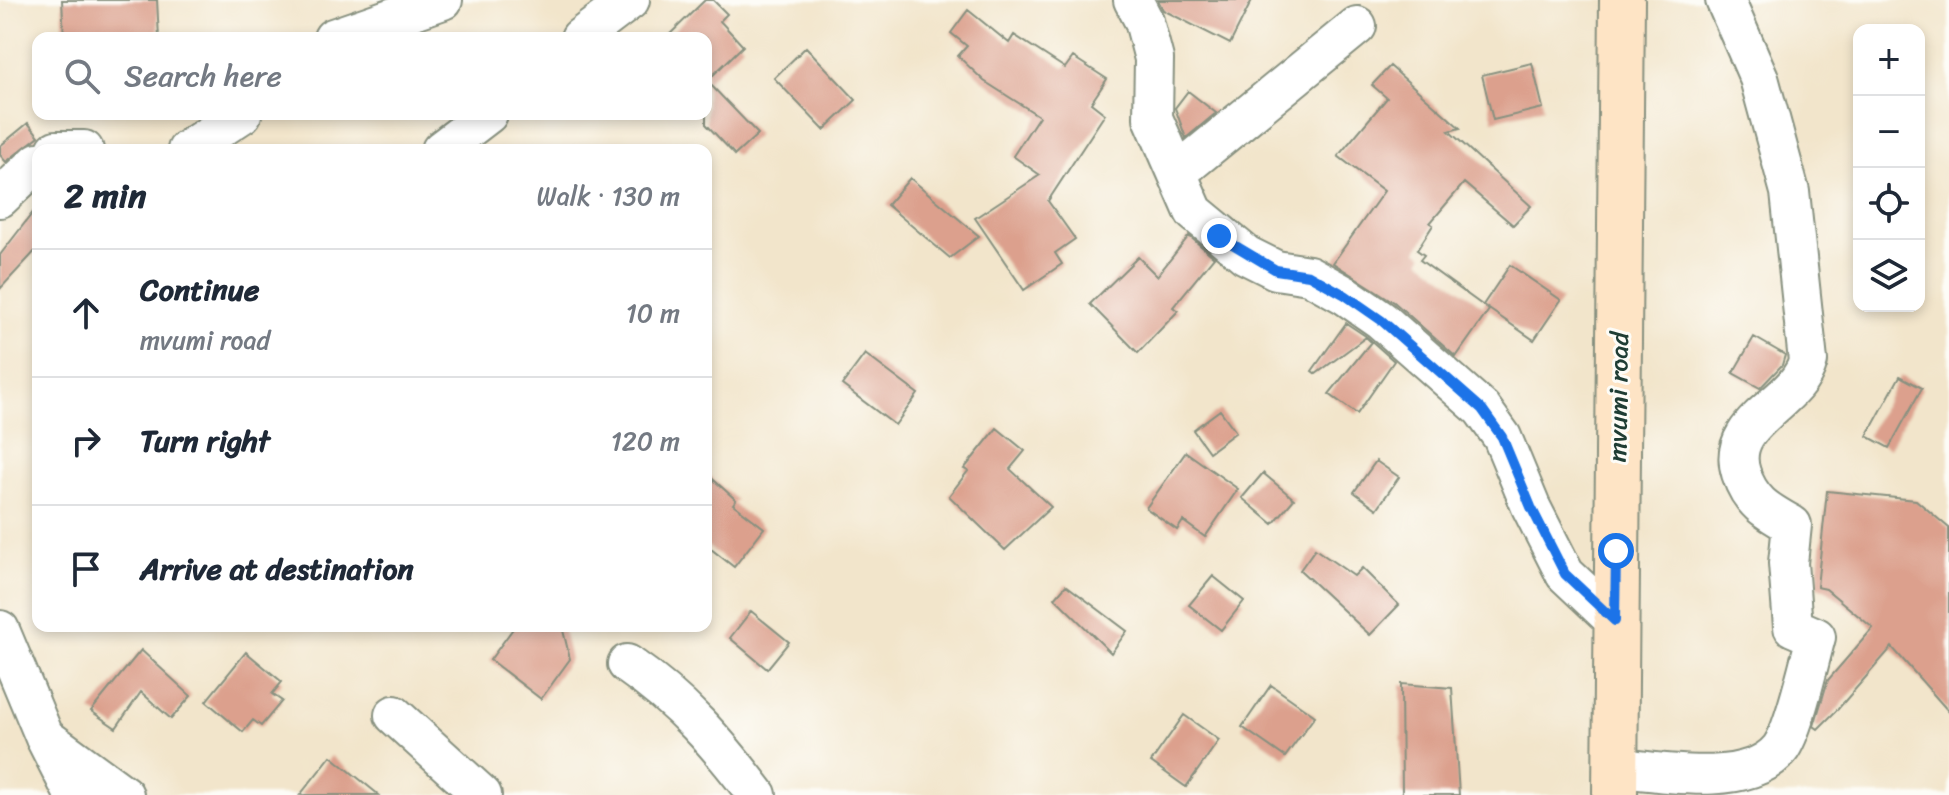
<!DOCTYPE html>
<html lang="en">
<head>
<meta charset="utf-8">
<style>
	:root { --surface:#fff; --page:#f2f2f3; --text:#1f2937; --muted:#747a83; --line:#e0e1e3 }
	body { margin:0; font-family:Sriracha,sans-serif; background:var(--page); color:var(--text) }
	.controls { position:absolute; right:24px; top:24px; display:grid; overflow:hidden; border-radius:16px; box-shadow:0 4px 12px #0003 }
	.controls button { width:72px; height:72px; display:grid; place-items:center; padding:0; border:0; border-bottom:2px solid var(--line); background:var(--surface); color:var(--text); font:40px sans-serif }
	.stop { position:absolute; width:24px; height:24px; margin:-18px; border:6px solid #1a73e8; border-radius:50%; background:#fff }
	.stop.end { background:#1a73e8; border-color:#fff; box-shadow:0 2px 8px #0008 }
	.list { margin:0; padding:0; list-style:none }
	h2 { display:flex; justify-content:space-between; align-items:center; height:104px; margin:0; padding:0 32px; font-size:34px }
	h2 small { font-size:26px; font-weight:400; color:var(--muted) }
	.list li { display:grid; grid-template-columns:52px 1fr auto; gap:24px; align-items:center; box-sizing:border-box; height:128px; padding:0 32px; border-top:2px solid var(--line) }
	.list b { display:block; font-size:30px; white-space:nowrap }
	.list p { margin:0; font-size:26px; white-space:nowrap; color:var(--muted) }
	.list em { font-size:26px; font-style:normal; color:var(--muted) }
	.icon { flex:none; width:44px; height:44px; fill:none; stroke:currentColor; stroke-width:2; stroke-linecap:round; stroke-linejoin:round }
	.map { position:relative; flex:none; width:1949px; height:795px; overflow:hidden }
	.search { position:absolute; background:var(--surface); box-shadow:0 4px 12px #0003; left:32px; top:32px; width:680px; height:88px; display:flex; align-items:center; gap:20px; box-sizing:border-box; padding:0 28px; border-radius:16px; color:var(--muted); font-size:30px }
	.panel { position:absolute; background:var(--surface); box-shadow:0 4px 12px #0003; left:32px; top:144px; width:680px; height:488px; border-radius:16px }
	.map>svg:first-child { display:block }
</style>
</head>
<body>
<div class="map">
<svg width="1949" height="795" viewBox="0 0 1949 795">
	<rect width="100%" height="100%" fill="#fdfcf7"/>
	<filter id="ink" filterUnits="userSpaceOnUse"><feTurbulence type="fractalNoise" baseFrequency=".0125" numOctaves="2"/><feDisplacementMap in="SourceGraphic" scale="16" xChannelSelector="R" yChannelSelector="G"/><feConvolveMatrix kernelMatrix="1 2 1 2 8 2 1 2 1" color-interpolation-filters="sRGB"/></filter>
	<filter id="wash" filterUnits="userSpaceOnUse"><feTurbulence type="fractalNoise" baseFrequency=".006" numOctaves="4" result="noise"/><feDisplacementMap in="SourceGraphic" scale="32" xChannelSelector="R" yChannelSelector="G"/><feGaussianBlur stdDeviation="1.8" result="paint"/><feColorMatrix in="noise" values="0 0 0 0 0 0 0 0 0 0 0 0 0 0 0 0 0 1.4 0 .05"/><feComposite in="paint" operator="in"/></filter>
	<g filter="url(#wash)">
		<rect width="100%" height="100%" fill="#f2e5cb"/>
		<g id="blocks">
			<path fill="#dca08d" d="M62,0H157L159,38H64Z
				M705,0H713L727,14L720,21L743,46L707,81L758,134L735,155L706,124V38H666Z
				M1158,0H1252L1230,44L1163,10Z
				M968,10L1009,43L1014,35L1065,68L1073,57L1107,79L1091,103L1105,114L1048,201L1075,239L1055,253L1062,264L1024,290L975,218L1040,175L1013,156L1039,116L984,81L958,56L967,46L951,33Z
				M806,47L856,100L824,130L774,78Z
				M1532,63L1543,108L1493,120L1482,75Z
				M1390,66L1460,128L1449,131L1531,206L1513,225L1464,183L1430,223L1433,225L1417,250L1424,255L1420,260L1489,310L1456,357L1394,302L1333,263L1384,191L1338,156L1387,98L1372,85Z
				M1188,91L1216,113L1186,138L1175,108Z
				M28,123L39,136L6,162L0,155V146Z
				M910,178L979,236L950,258L887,205Z
				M38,206V248L0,289V255Z
				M1189,236L1214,257L1173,307L1178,311L1138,353L1090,304L1138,257L1157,276Z
				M1510,265L1561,300L1534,340L1483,305Z
				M1346,323L1367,337L1394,361L1357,414L1329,394L1371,342L1366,337L1316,374L1312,371Z
				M1754,337L1785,355L1782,365L1760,388L1733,373Z
				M865,354L918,394L895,425L842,385Z
				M1900,376L1922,388L1889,448L1867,436Z
				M1220,410L1236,432L1209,452L1193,430Z
				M997,428L1025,451L1010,469L1051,507L1005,550L949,496L968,471L964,469Z
				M1186,452L1238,489L1205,537L1183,521L1177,530L1146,508Z
				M1376,461L1399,477L1377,509L1354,492Z
				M706,473L736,500L733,504L764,528L734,567L706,545Z
				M1263,473L1294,499L1273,524L1242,498Z
				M1827,491L1916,500L1949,528V712L1892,647L1838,709L1818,729L1814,726L1828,680L1873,628L1826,589L1817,587Z
				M1315,549L1354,576L1362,568L1399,605L1370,635L1300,570Z
				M1213,576L1244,601L1221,630L1189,605Z
				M1066,585L1127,631L1111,653L1055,598Z
				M751,611L789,642L767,669L730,638Z
				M515,626H562L570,659L541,699L490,660Z
				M141,650L191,696L171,719L141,692L116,728L91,711Z
				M246,652L282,682L272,694L282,701L261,726L253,720L243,732L206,701Z
				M1401,684L1452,688L1459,795H1402Z
				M1271,685L1315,716L1285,757L1242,727Z
				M1184,715L1219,740L1186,787L1151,762Z
				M331,756L379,795H300Z"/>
		</g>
	</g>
	<g filter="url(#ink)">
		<use href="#blocks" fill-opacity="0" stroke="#889180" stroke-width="2"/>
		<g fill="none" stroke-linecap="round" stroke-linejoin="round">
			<defs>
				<path id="street" d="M1133,0L1144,21L1154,59L1153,118L1194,212L1246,255L1276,270L1309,275L1345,295L1381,320L1482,409L1502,437L1531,507L1565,574L1615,621
					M333,38L443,0
					M580,38L630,0
					M56,150H84
					M187,150L242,114
					M441,150L488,114
					M1177,173L1357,26
					M0,198L38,162
					M0,630L45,738L74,795
					M627,664C682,702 717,742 757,795
					M394,715L482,795
					M49,740L124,795
					M1615,767C1659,772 1748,789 1780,749C1794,731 1809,662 1816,637L1793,627L1788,563L1792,525C1767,511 1750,502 1741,473C1724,421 1798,404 1808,361L1790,192L1759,78L1725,0"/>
				<path id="secondary" d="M1615,795L1622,0"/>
			</defs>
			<use href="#street" stroke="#889180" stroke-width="42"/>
			<use href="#secondary" stroke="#889180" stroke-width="48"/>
			<use href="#street" stroke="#fff" stroke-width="38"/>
			<use href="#secondary" stroke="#fee4c5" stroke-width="44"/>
		</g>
	</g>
	<g fill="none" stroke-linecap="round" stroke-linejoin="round" filter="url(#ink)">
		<path stroke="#1a73e8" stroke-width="10" d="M1219,236L1276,270L1309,275L1345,295L1381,320L1482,409L1502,437L1531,507L1565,574L1615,621L1616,551"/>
	</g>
	<g text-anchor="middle" stroke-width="6" stroke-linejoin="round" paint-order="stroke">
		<g font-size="26" fill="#1f3d34" stroke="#fdfcf7">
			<text transform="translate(1618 397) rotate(-89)" y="9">mvumi road</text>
		</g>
	</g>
</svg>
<div class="controls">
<button>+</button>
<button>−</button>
<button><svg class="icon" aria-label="locate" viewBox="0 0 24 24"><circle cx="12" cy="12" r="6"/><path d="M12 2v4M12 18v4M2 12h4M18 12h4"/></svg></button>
<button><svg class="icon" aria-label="layers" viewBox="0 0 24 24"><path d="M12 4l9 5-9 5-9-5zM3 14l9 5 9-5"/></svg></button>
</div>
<div class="stop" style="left:1616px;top:551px"></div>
<div class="stop end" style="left:1219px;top:236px"></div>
<div class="search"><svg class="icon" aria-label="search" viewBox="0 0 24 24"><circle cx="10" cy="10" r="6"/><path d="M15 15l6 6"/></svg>Search here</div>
<section class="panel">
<h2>2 min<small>Walk · 130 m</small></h2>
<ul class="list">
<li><svg class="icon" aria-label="ahead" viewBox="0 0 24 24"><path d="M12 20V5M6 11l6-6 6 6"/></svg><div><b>Continue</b><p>mvumi road</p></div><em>10 m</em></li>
<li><svg class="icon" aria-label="right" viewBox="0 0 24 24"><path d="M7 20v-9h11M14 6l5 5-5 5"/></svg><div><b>Turn right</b></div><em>120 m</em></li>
<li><svg class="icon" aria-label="arrive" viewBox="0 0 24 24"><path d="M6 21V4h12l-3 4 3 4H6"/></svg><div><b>Arrive at destination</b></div></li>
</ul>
</section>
</div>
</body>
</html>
